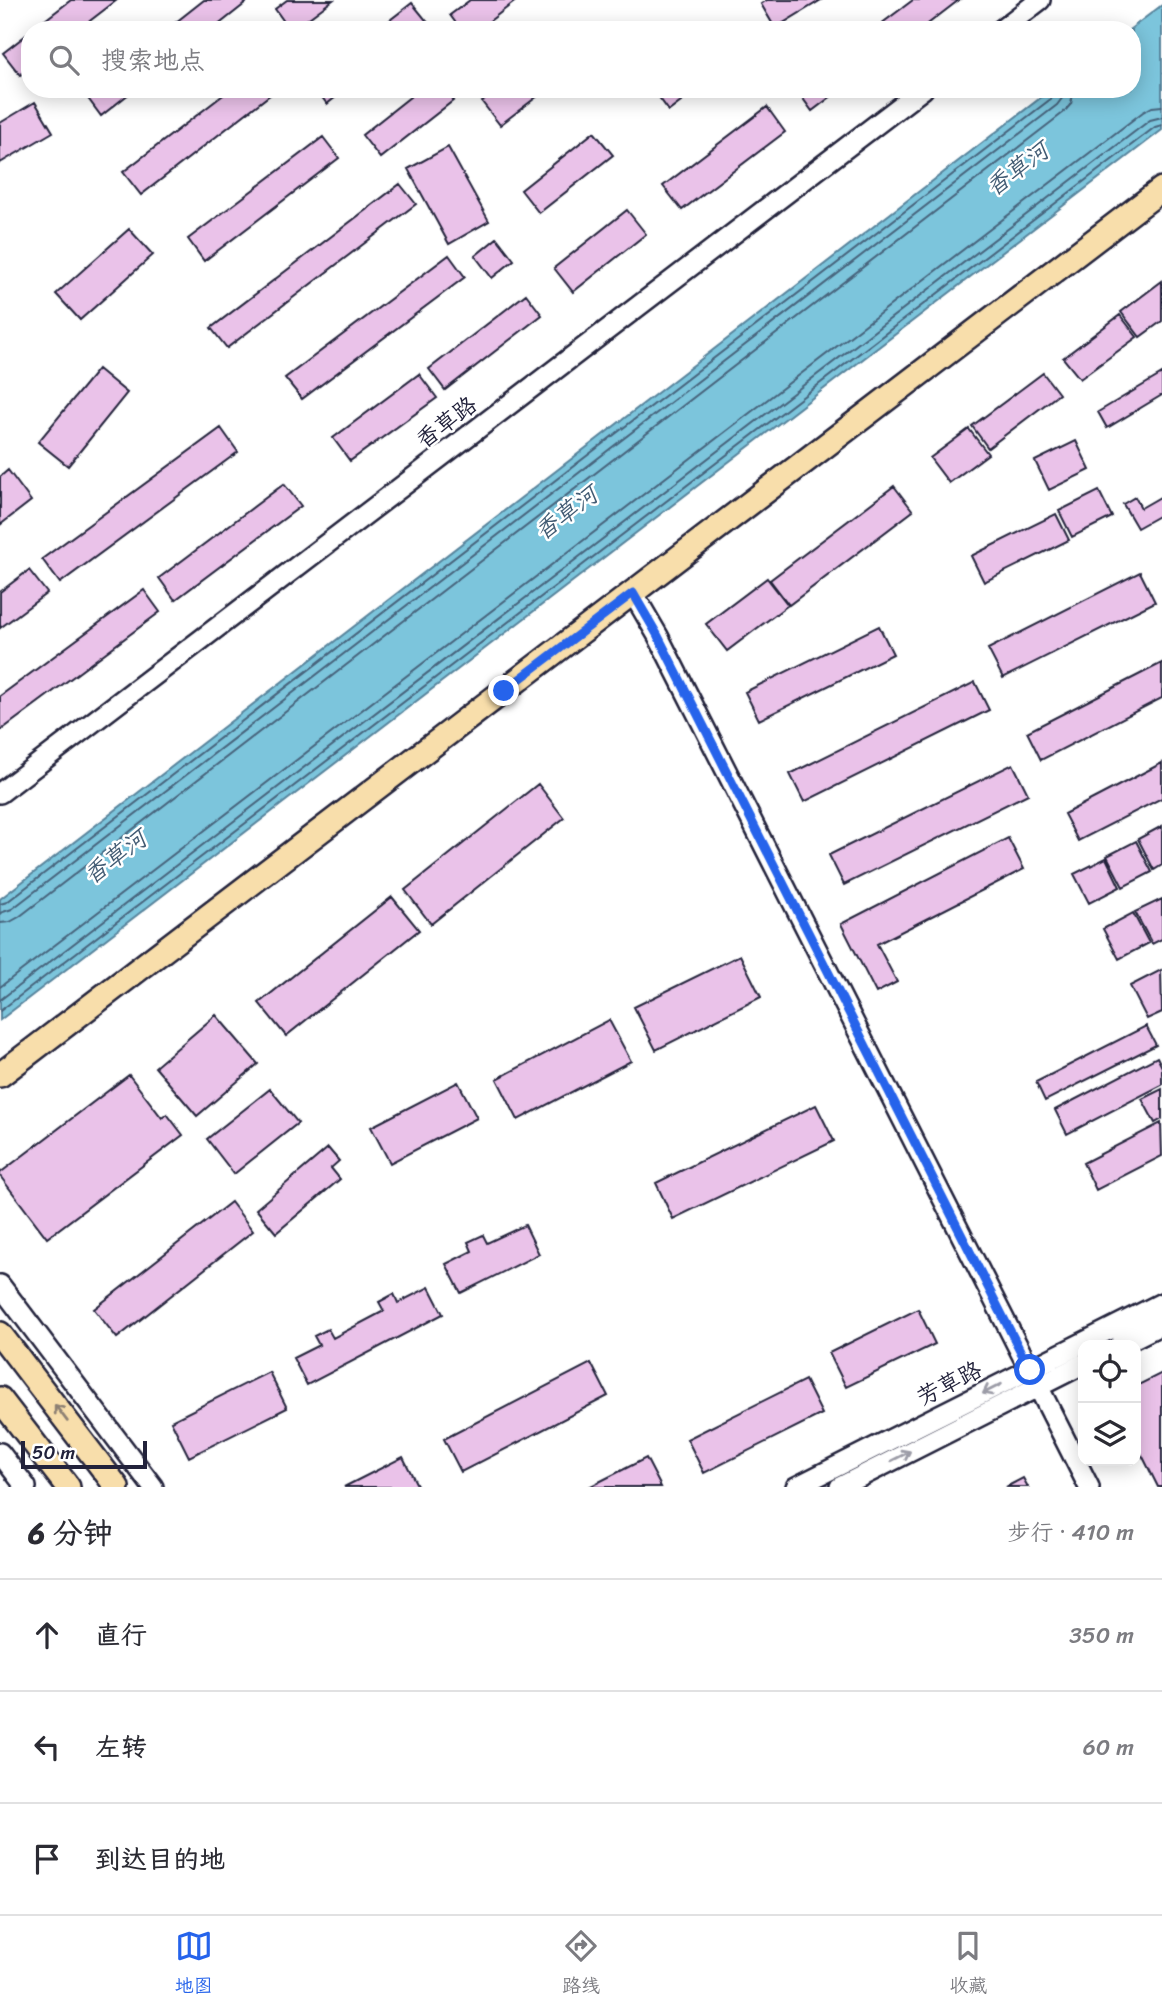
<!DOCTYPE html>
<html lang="zh">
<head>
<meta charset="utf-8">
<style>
	:root { --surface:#fff; --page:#f7f7f7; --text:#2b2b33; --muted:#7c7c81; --line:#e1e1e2; --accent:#2563eb }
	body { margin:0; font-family:Sriracha,"LXGW WenKai TC",sans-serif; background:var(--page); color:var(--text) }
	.controls { position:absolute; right:21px; bottom:21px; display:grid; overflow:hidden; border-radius:14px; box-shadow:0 4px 18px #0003 }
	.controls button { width:63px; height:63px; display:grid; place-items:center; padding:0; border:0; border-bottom:2px solid var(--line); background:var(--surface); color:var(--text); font:35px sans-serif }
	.scale { position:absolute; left:21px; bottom:18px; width:126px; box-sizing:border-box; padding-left:7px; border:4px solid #22223b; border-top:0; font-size:19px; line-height:24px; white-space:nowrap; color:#22223b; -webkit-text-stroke:5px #fff; paint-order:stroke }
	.stop { position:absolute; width:21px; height:21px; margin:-16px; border:5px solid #2563eb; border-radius:50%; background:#fff }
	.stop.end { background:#2563eb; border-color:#fff; box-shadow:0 2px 7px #0008 }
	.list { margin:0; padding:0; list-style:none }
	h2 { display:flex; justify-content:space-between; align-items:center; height:91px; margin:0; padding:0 28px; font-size:30px }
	h2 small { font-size:23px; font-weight:400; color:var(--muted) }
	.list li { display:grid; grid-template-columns:46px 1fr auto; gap:21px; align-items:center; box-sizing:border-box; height:112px; padding:0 28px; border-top:2px solid var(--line) }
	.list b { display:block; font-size:26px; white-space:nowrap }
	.list em { font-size:23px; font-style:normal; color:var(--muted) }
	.icon { flex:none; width:38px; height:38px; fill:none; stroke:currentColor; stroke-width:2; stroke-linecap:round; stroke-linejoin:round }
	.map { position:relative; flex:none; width:1162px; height:1487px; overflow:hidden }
	.search { position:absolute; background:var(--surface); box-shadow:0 4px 18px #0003; left:21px; right:21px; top:21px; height:77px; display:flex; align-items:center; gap:18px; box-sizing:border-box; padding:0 24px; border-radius:28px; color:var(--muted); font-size:26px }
	.sheet { height:427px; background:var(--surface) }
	nav { display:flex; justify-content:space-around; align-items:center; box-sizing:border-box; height:98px; border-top:2px solid var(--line); background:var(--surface); font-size:19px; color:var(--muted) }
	nav a { display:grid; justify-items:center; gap:4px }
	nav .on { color:var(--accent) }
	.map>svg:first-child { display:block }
</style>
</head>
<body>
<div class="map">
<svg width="1162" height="1487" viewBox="0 0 1162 1487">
	<rect width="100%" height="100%" fill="#fff"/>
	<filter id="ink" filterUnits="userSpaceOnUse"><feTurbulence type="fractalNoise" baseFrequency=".0143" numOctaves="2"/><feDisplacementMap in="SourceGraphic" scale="14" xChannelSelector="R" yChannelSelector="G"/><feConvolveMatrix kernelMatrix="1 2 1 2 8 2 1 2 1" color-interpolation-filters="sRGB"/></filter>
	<g filter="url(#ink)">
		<path fill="#7cc5dc" stroke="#58849c" stroke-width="2" d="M1162,5V130L0,1020V899L1052,89H1132V30H1129Z"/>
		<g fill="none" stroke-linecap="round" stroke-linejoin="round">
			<path stroke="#46637b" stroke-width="2" d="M0,904L7,902L1052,98L1055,89
				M0,913L12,909L1057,105L1063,97L1064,89
				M0,923L10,922L19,917L1063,113L1071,104L1074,89
				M0,987L1143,112L1152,107L1162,106
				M0,1000L1150,120L1162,117
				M0,1011L1155,127L1162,125"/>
		</g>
		<path fill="#eac2e9" stroke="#22223b" stroke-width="2" d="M71,0H117L78,30H32Z
			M204,0H244L246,3L212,30H166Z
			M287,0H333L293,30H290L275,9Z
			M470,0H517L478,30H461L450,15Z
			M767,0H821L775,28L761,4Z
			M913,0H959L920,30H873Z
			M412,3L430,25L424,30H377Z
			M30,32V67L20,75L3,53Z
			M89,89H135L101,116L84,93Z
			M231,89H267L271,94L141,195L123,172Z
			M316,89H346L327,104Z
			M420,89H445L454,100L380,158L362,135Z
			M499,89H547L500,125L482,102Z
			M653,89H698L669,111Z
			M796,89H841L812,111Z
			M35,102L53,132L0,163V123Z
			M767,107L785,132L682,210L663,186Z
			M594,132L613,155L539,213L521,190Z
			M323,137L339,158L204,261L188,239Z
			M448,147L489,221L449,244L408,169Z
			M400,184L416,204L227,348L211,328Z
			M627,210L646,234L573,292L554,268Z
			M129,229L153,255L80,320L56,294Z
			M497,238L514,260L492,278L475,256Z
			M449,255L465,277L302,399L285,378Z
			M1162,281V321L1140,337L1121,312Z
			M526,294L542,315L445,390L429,369Z
			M1120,315L1137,337L1080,379L1063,358Z
			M98,369L127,393L68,466L38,442Z
			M1043,373L1059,394L988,448L972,426Z
			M419,374L437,398L350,461L333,438Z
			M1162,374V395L1107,428L1098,412Z
			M221,428L238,452L60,583L42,559Z
			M969,429L988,454L949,483L930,458Z
			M1076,441L1090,470L1049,490L1035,461Z
			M8,470L31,501L0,525V477Z
			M284,484L301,506L175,600L159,578Z
			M894,486L913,511L789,605L770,580Z
			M1099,491L1112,517L1072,537L1059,511Z
			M1162,496V514L1137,528L1123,504L1135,497L1141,508Z
			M1056,514L1069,540L984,582L971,556Z
			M29,570L47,593L0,628V592Z
			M1140,572L1155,602L1003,678L988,649Z
			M767,578L788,605L727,651L706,624Z
			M144,590L160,612L0,731V696Z
			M879,626L893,654L759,720L745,692Z
			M1162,663V698L1041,760L1027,732Z
			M975,682L989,710L804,802L790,774Z
			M1162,763V798L1078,841L1064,814Z
			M1013,764L1028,794L844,885L829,855Z
			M538,784L564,818L431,924L405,890Z
			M1162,826V865L1154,870L1138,839Z
			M1008,838L1024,869L877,944L897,982L876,993L841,924Z
			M1136,841L1152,872L1123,887L1107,856Z
			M1106,858L1120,887L1089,903L1074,874Z
			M392,897L419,930L286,1036L259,1003Z
			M1162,899V939L1152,944L1135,912Z
			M1133,913L1149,943L1119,959L1103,929Z
			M740,955L761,997L656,1050L634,1007Z
			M1161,970L1162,1012L1147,1019L1130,986Z
			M216,1015L258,1064L197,1116L155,1067Z
			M609,1020L631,1061L518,1120L497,1079Z
			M1146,1026L1156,1045L1045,1101L1036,1082Z
			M1157,1057L1162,1067V1085L1067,1134L1055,1110Z
			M129,1075L162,1118L167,1114L183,1135L47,1238L0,1176V1173Z
			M458,1082L477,1118L390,1163L371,1127Z
			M270,1089L298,1123L234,1174L207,1139Z
			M1162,1089V1119L1155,1123L1142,1099Z
			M816,1105L834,1141L673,1219L656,1183Z
			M1161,1123L1162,1156L1096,1190L1083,1163Z
			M328,1148L339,1161L331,1168L340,1179L276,1233L256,1209Z
			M231,1202L253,1231L117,1338L94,1309Z
			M525,1225L539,1254L461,1293L446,1264L472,1251L468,1242L483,1235L487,1243Z
			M429,1287L443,1314L307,1385L293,1358L319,1345L314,1336L328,1329L333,1338L384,1311L379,1302L394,1294L398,1303Z
			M918,1309L935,1344L846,1387L829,1353Z
			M591,1363L608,1396L461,1472L444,1439Z
			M269,1372L287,1408L189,1457L171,1421Z
			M1162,1373V1487H1158L1136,1443V1386Z
			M805,1380L822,1414L704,1473L687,1439Z
			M403,1457L418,1487H344Z
			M646,1458L661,1487H589Z
			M1023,1478L1028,1487H1006Z"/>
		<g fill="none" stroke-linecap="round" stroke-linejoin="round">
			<defs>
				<path id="minor" d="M1001,30L1040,0
					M633,593L658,636L1089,1487
					M0,793L923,89
					M0,1285L153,1487
					M1120,1345L1162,1324
					M0,1453L26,1487
					M796,1487L1162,1303
					M840,1487L1083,1364"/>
				<path id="major" d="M0,1075L1162,189
					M0,1334L117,1487
					M0,1399L68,1487"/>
			</defs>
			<use href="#minor" stroke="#22223b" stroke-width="24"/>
			<use href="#major" stroke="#22223b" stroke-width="28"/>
			<use href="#minor" stroke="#fff" stroke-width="19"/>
			<use href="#major" stroke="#f8deab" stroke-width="23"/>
		</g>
		<defs><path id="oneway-shaft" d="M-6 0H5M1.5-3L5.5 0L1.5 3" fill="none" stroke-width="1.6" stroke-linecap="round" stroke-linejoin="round" transform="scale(1.75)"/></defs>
		<g stroke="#9c9ca7">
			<use href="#oneway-shaft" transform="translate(992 1389) rotate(153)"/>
			<use href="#oneway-shaft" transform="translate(901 1456) rotate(-27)"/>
		</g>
		<use stroke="#8d8073" href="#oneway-shaft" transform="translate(61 1413) rotate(-127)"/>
	</g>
	<g fill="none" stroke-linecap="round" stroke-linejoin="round" filter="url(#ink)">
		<path stroke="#2563eb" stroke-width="9" d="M504,691L633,593L658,636L1030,1370"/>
	</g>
	<g text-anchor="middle" stroke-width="5" stroke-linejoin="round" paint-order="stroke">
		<g font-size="23" fill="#22223b" stroke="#fff">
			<text transform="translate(446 422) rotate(-37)" y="8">香草路</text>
			<text transform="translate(949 1383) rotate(-27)" y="8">芳草路</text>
		</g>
		<g font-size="24" font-style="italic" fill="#425b73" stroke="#fff">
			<text transform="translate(1017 169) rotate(-37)" y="8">香草河</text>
			<text transform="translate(566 513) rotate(-37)" y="8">香草河</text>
			<text transform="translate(115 857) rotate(-37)" y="8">香草河</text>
		</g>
	</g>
</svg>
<div class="controls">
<button><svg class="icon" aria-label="locate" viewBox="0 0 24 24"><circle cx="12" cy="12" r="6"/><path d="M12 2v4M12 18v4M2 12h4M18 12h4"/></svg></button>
<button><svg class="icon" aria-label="layers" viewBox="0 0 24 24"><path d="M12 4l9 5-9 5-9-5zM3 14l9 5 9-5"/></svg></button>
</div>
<div class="scale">50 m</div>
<div class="stop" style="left:1030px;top:1370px"></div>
<div class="stop end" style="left:504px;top:691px"></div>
<div class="search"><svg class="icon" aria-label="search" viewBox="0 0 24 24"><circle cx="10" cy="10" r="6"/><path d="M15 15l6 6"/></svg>搜索地点</div>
</div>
<section class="sheet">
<h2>6 分钟<small>步行 · 410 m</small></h2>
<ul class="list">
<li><svg class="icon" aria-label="ahead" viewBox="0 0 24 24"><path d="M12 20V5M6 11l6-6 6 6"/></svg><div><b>直行</b></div><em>350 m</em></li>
<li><svg class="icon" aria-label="left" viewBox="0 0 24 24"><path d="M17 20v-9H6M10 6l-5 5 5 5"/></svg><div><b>左转</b></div><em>60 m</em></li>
<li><svg class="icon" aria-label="arrive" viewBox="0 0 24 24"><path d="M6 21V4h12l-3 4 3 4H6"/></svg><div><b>到达目的地</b></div></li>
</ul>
</section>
<nav>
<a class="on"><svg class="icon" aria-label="map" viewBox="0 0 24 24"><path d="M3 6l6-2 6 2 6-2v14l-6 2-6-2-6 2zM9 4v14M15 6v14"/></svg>地图</a>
<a><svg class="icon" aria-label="directions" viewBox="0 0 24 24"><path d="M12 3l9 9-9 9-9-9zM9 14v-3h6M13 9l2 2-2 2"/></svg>路线</a>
<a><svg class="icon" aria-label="saved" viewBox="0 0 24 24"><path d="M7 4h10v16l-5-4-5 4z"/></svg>收藏</a>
</nav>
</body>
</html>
